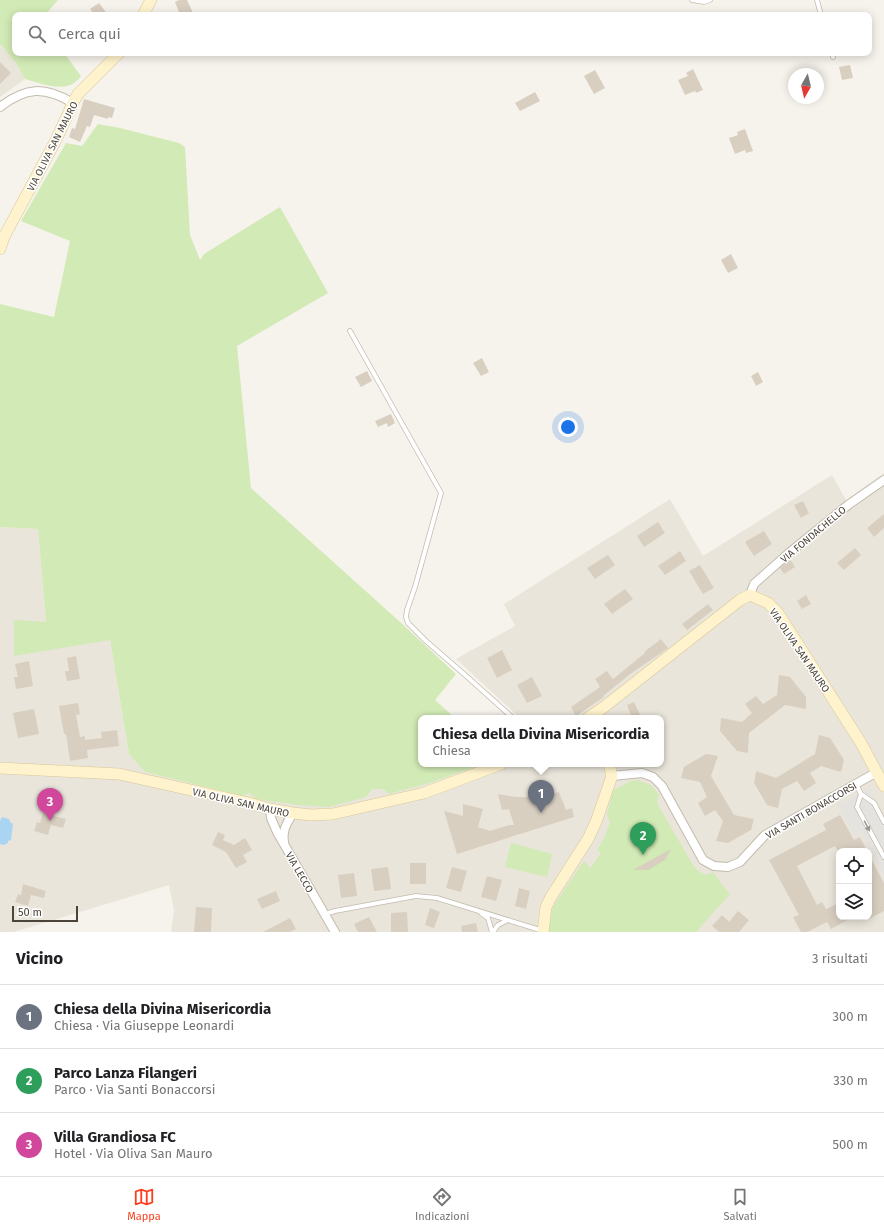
<!DOCTYPE html>
<html lang="it">
<head>
<meta charset="utf-8">
<style>
	:root { --surface:#fff; --page:#f2f2f2; --text:#202124; --muted:#757577; --line:#e0e0e0; --accent:#fc3f1d }
	body { margin:0; font-family:"Fira Sans",sans-serif; background:var(--page); color:var(--text) }
	.controls { position:absolute; right:12px; bottom:12px; display:grid; overflow:hidden; border-radius:8px; box-shadow:0 2px 10px #0003 }
	.controls button { width:36px; height:36px; display:grid; place-items:center; padding:0; border:0; border-bottom:1px solid var(--line); background:var(--surface); color:var(--text); font:20px sans-serif }
	.compass { position:absolute; left:788px; top:68px; width:36px; height:36px; border-radius:50%; background:var(--surface); box-shadow:0 2px 10px #0003; rotate:188deg }
	.scale { position:absolute; left:12px; bottom:10px; width:66px; box-sizing:border-box; padding-left:4px; border:2px solid #4b4439; border-top:0; font-size:11px; line-height:14px; white-space:nowrap; color:#4b4439; -webkit-text-stroke:3px #fff; paint-order:stroke }
	.you { position:absolute; left:568px; top:427px; width:14px; height:14px; margin:-10px; border:3px solid #fff; border-radius:50%; background:#1a73e8; box-shadow:0 0 0 6px #1a73e833 }
	.badge { display:grid; place-items:center; width:26px; height:26px; border-radius:50%; background:var(--accent); color:#fff; font-size:13px; font-weight:700 }
	.pin { position:absolute; translate:-50% -33px; filter:drop-shadow(0 1px 2px #0008) }
	.pin::after { content:''; position:absolute; top:21px; width:14px; height:12px; background:inherit; clip-path:polygon(0 0,100% 0,50% 100%) }
	.popup { position:absolute; left:418px; top:715px; width:246px; height:52px; box-sizing:border-box; display:grid; place-content:center; border-radius:8px; background:var(--surface); filter:drop-shadow(0 1px 3px #0005); font-size:13px; white-space:nowrap; color:var(--muted) }
	.popup b { font-size:15px; color:var(--text) }
	.popup::after { content:''; position:absolute; left:50%; top:100%; margin-left:-8px; border:8px solid transparent; border-top-color:var(--surface) }
	.list { margin:0; padding:0; list-style:none }
	h2 { display:flex; justify-content:space-between; align-items:center; height:52px; margin:0; padding:0 16px; font-size:17px }
	h2 small { font-size:13px; font-weight:400; color:var(--muted) }
	.list li { display:grid; grid-template-columns:26px 1fr auto; gap:12px; align-items:center; box-sizing:border-box; height:64px; padding:0 16px; border-top:1px solid var(--line) }
	.list b { display:block; font-size:15px; white-space:nowrap }
	.list p { margin:0; font-size:13px; white-space:nowrap; color:var(--muted) }
	.list em { font-size:13px; font-style:normal; color:var(--muted) }
	.icon { flex:none; width:22px; height:22px; fill:none; stroke:currentColor; stroke-width:2; stroke-linecap:round; stroke-linejoin:round }
	.map { position:relative; flex:none; width:884px; height:932px; overflow:hidden }
	.search { position:absolute; background:var(--surface); box-shadow:0 2px 10px #0003; left:12px; right:12px; top:12px; height:44px; display:flex; align-items:center; gap:10px; box-sizing:border-box; padding:0 14px; border-radius:8px; color:var(--muted); font-size:15px }
	.sheet { height:244px; background:var(--surface) }
	nav { display:flex; justify-content:space-around; align-items:center; box-sizing:border-box; height:56px; border-top:1px solid var(--line); background:var(--surface); font-size:11px; color:var(--muted) }
	nav a { display:grid; justify-items:center; gap:2px }
	nav .on { color:var(--accent) }
	.map>svg:first-child { display:block }
</style>
</head>
<body>
<div class="map">
<svg width="884" height="932" viewBox="0 0 884 932">
	<rect width="100%" height="100%" fill="#f6f3ec"/>
	<path fill="#eae5da" fill-rule="evenodd" d="M0,44L16,63L25,79L0,97Z
		M884,473V932H171L174,910L169,885L14,932H0V527L38,529L46,623L110,640L129,754L145,772L243,796L250,793L372,789H383L389,794L430,783L482,764H661V718H520L456,659L515,626L504,604L670,499L703,556L832,475L846,500ZM839,851H869V917H839Z"/>
	<path fill="#d2eab5" d="M0,0H58L45,15H15V53H64L81,76C68,95 44,84 25,79L16,63L0,44Z
		M98,124L120,128L179,143L185,147L190,235L200,260L204,254L280,207L328,293L237,346L251,488L399,621L456,674L435,700L455,718H421V764H482L430,783L389,794L383,789H372L366,797L329,807L298,805L256,799L250,793L243,796L145,772L129,754L110,640L14,656V620L46,622L38,529L0,527V304L54,317L70,241L21,221L66,143L82,146Z
		M638,780L651,785L659,795L657,803L693,865L698,871L706,875L713,872C719,879 723,887 730,894L696,932H548L553,907L581,865L584,861L590,868L601,853L597,850L604,838L610,823L607,814L613,791L617,788L631,781Z
		M511,843L552,854L547,877L505,867Z"/>
	<path fill="#e5e3e0" d="M869,789L884,816V875L862,832L854,836L838,804Z"/>
	<path fill="#a9d4f2" d="M2,817L9,819L10,822L13,824L11,840L8,841V843L3,845L0,844V821Z"/>
	<path fill="#d8cfc1" d="M179,0H187L194,15H180L175,2Z
		M99,3L108,15H95L90,9Z
		M0,62L11,73L0,84Z
		M850,65L853,78L842,80L839,67Z
		M693,69L703,90L696,93L695,91L685,95L678,80L688,76L686,73Z
		M595,70L605,88L594,94L584,76Z
		M535,92L540,101L520,111L515,103Z
		M84,99L115,108L112,118L108,117V119L94,115L90,127L87,126L80,142L69,137L72,128L75,129Z
		M745,129L753,151L746,153L745,150L735,154L729,138L738,135L737,132Z
		M731,254L738,268L728,273L721,260Z
		M482,358L489,372L481,376L473,363Z
		M367,371L372,381L361,387L355,377Z
		M758,372L763,382L756,386L751,376Z
		M391,414L395,423L388,427L387,423L378,427L375,421Z
		M803,501L809,513L801,518L794,505Z
		M884,514V528L874,537L867,528Z
		M658,522L665,533L644,547L637,536Z
		M764,531L772,544L754,556L745,542Z
		M855,548L861,555L844,570L837,563Z
		M680,551L686,561L665,575L658,566Z
		M608,555L615,565L595,579L587,568Z
		M790,559L795,567L784,574L780,568Z
		M700,565L714,588L703,594L689,571Z
		M625,589L633,599L612,614L604,604Z
		M806,595L811,604L802,609L797,601Z
		M708,604L713,610L687,630L682,624Z
		M661,639L668,648L629,675L603,696L604,697L576,716L571,707L600,687L595,679L607,671L613,679L645,653L644,652Z
		M502,650L512,670L497,678L487,658Z
		M76,656L80,679L67,681L65,671H69L67,658Z
		M29,661L33,686L16,689L14,677H18L15,664Z
		M779,675L790,677L806,697V709L785,705L749,733L748,753L737,751L720,731L721,718L742,722L752,713L745,704L756,696L763,704L777,695Z
		M532,677L542,696L527,703L517,685Z
		M634,702L640,715L632,718L627,705Z
		M78,703L80,714L76,715L80,737L85,736V740L102,738L101,732L117,730L119,746L87,750L88,758L70,761L66,734H64L59,706Z
		M34,709L39,734L18,738L13,713Z
		M819,735L830,738L844,760L841,772L821,766L810,773L816,783L804,791L797,781L782,789L778,808L767,805L754,783L756,771L776,778L815,754Z
		M706,754L718,756L711,776L734,815L754,819L751,830L728,843L716,841L723,821L715,810L705,816L698,803L707,797L700,782L681,778L684,767Z
		M559,792L566,810L572,808L574,817L457,854L444,811L463,816V804L483,809L478,827L490,831L509,825H514L509,809L502,810L498,794L516,797H534Z
		M43,813L66,819L63,828L51,825L48,835L34,831L37,822L40,823Z
		M840,815L854,840L860,837L867,851H838L835,846L797,866L817,905L822,902L826,909L839,903V917H853L831,929L827,922L807,932H801L793,917L799,915L769,860L826,830L823,824Z
		M218,832L225,835L223,840L234,845L245,838L252,850L243,855L247,862L236,868L226,852L212,845Z
		M671,849L665,860L648,870H633Z
		M869,855L884,883V911L869,919Z
		M410,863H426V884H410Z
		M388,867L391,889L374,891L371,869Z
		M452,867L467,871L461,892L446,888Z
		M354,873L357,896L341,898L338,875Z
		M487,876L502,880L496,901L481,897Z
		M23,884L46,891L44,898L31,895L28,906L15,902L18,894L21,895Z
		M519,888L530,891L526,909L515,906Z
		M276,891L280,901L262,909L257,899Z
		M196,907L212,908L211,932H194Z
		M430,908L440,912L434,928L425,925Z
		M738,911L749,920L739,932H719L712,926L722,915L729,922Z
		M407,912L408,932H391V913Z
		M369,917L377,932H358L354,924Z
		M290,918L296,929L290,932H263Z
		M476,923L478,932H462L461,926Z"/>
	<g fill="none" stroke-linecap="round" stroke-linejoin="round">
		<defs>
			<path id="lane" d="M692,0L704,2L710,0
				M817,0L821,15
				M832,53L833,57
				M350,331L441,493L415,587L407,610L406,617L408,623L426,641L464,674L513,718
				M856,784L861,794L874,803L884,822
				M861,794L857,807L884,857
				M481,913L488,918L492,932
				M325,914L335,911L416,896L437,898L543,931
				M493,932L498,925L508,920"/>
			<path id="street" d="M0,107C26,87 44,86 73,103
				M750,595L754,584L789,553L848,505L884,480
				M612,776L642,773L653,777L662,786L703,860L714,866L728,867L740,862L765,835L877,772
				M270,809L271,818L277,832L335,932
				M284,842C282,830 287,823 293,813"/>
			<path id="secondary" d="M143,15L151,0
				M0,249L4,237L56,140L73,103L78,94L119,53
				M588,718L604,707L740,600L750,595L768,603L778,613L861,743L884,786
				M0,768L119,774L249,803L270,809L293,813L311,815L333,814L424,793L501,764
				M543,932L546,907L551,897L588,839L596,822L612,776L609,764"/>
		</defs>
		<use href="#lane" stroke="#c2bbae" stroke-width="5.5"/>
		<use href="#street" stroke="#c2bbae" stroke-width="10"/>
		<use href="#secondary" stroke="#d6c79b" stroke-width="12"/>
		<use href="#lane" stroke="#fff" stroke-width="4"/>
		<use href="#street" stroke="#fff" stroke-width="8"/>
		<use href="#secondary" stroke="#fff3cd" stroke-width="11"/>
	</g>
	<defs><path id="oneway-solid" d="M-6-.8H1V-3.2L6.5 0L1 3.2V.8H-6Z"/></defs>
	<use fill="#9c9892" href="#oneway-solid" transform="translate(867 826) rotate(62)"/>
	<g text-anchor="middle" stroke-width="3" stroke-linejoin="round" paint-order="stroke">
		<g font-size="10" fill="#4b4439" stroke="#fff">
			<text transform="translate(52 146) rotate(-63)" y="4">VIA OLIVA SAN MAURO</text>
			<text transform="translate(813 534) rotate(-40)" y="4">VIA FONDACHELLO</text>
			<text transform="translate(800 650) rotate(56)" y="4">VIA OLIVA SAN MAURO</text>
			<text transform="translate(241 802) rotate(13)" y="4">VIA OLIVA SAN MAURO</text>
			<text transform="translate(811 810) rotate(-30)" y="4">VIA SANTI BONACCORSI</text>
			<text transform="translate(300 872) rotate(60)" y="4">VIA LECCO</text>
		</g>
	</g>
</svg>
<div class="controls">
<button><svg class="icon" aria-label="locate" viewBox="0 0 24 24"><circle cx="12" cy="12" r="6"/><path d="M12 2v4M12 18v4M2 12h4M18 12h4"/></svg></button>
<button><svg class="icon" aria-label="layers" viewBox="0 0 24 24"><path d="M12 4l9 5-9 5-9-5zM3 14l9 5 9-5"/></svg></button>
</div>
<svg class="compass" viewBox="-18 -18 36 36"><path d="M0-13l5 13h-10z" fill="#e53935"/><path d="M0 13l5-13h-10z" fill="#757577"/></svg>
<div class="scale">50 m</div>
<div class="you"></div>
<div class="pin badge" style="left:541px;top:813px;background:#6b7280">1</div>
<div class="popup"><b>Chiesa della Divina Misericordia</b>Chiesa</div>
<div class="pin badge" style="left:643px;top:855px;background:#2e9e5b">2</div>
<div class="pin badge" style="left:50px;top:821px;background:#d1479c">3</div>
<div class="search"><svg class="icon" aria-label="search" viewBox="0 0 24 24"><circle cx="10" cy="10" r="6"/><path d="M15 15l6 6"/></svg>Cerca qui</div>
</div>
<section class="sheet">
<h2>Vicino<small>3 risultati</small></h2>
<ul class="list">
<li><span class="badge" style="background:#6b7280">1</span><div><b>Chiesa della Divina Misericordia</b><p>Chiesa · Via Giuseppe Leonardi</p></div><em>300 m</em></li>
<li><span class="badge" style="background:#2e9e5b">2</span><div><b>Parco Lanza Filangeri</b><p>Parco · Via Santi Bonaccorsi</p></div><em>330 m</em></li>
<li><span class="badge" style="background:#d1479c">3</span><div><b>Villa Grandiosa FC</b><p>Hotel · Via Oliva San Mauro</p></div><em>500 m</em></li>
</ul>
</section>
<nav>
<a class="on"><svg class="icon" aria-label="map" viewBox="0 0 24 24"><path d="M3 6l6-2 6 2 6-2v14l-6 2-6-2-6 2zM9 4v14M15 6v14"/></svg>Mappa</a>
<a><svg class="icon" aria-label="directions" viewBox="0 0 24 24"><path d="M12 3l9 9-9 9-9-9zM9 14v-3h6M13 9l2 2-2 2"/></svg>Indicazioni</a>
<a><svg class="icon" aria-label="saved" viewBox="0 0 24 24"><path d="M7 4h10v16l-5-4-5 4z"/></svg>Salvati</a>
</nav>
</body>
</html>
